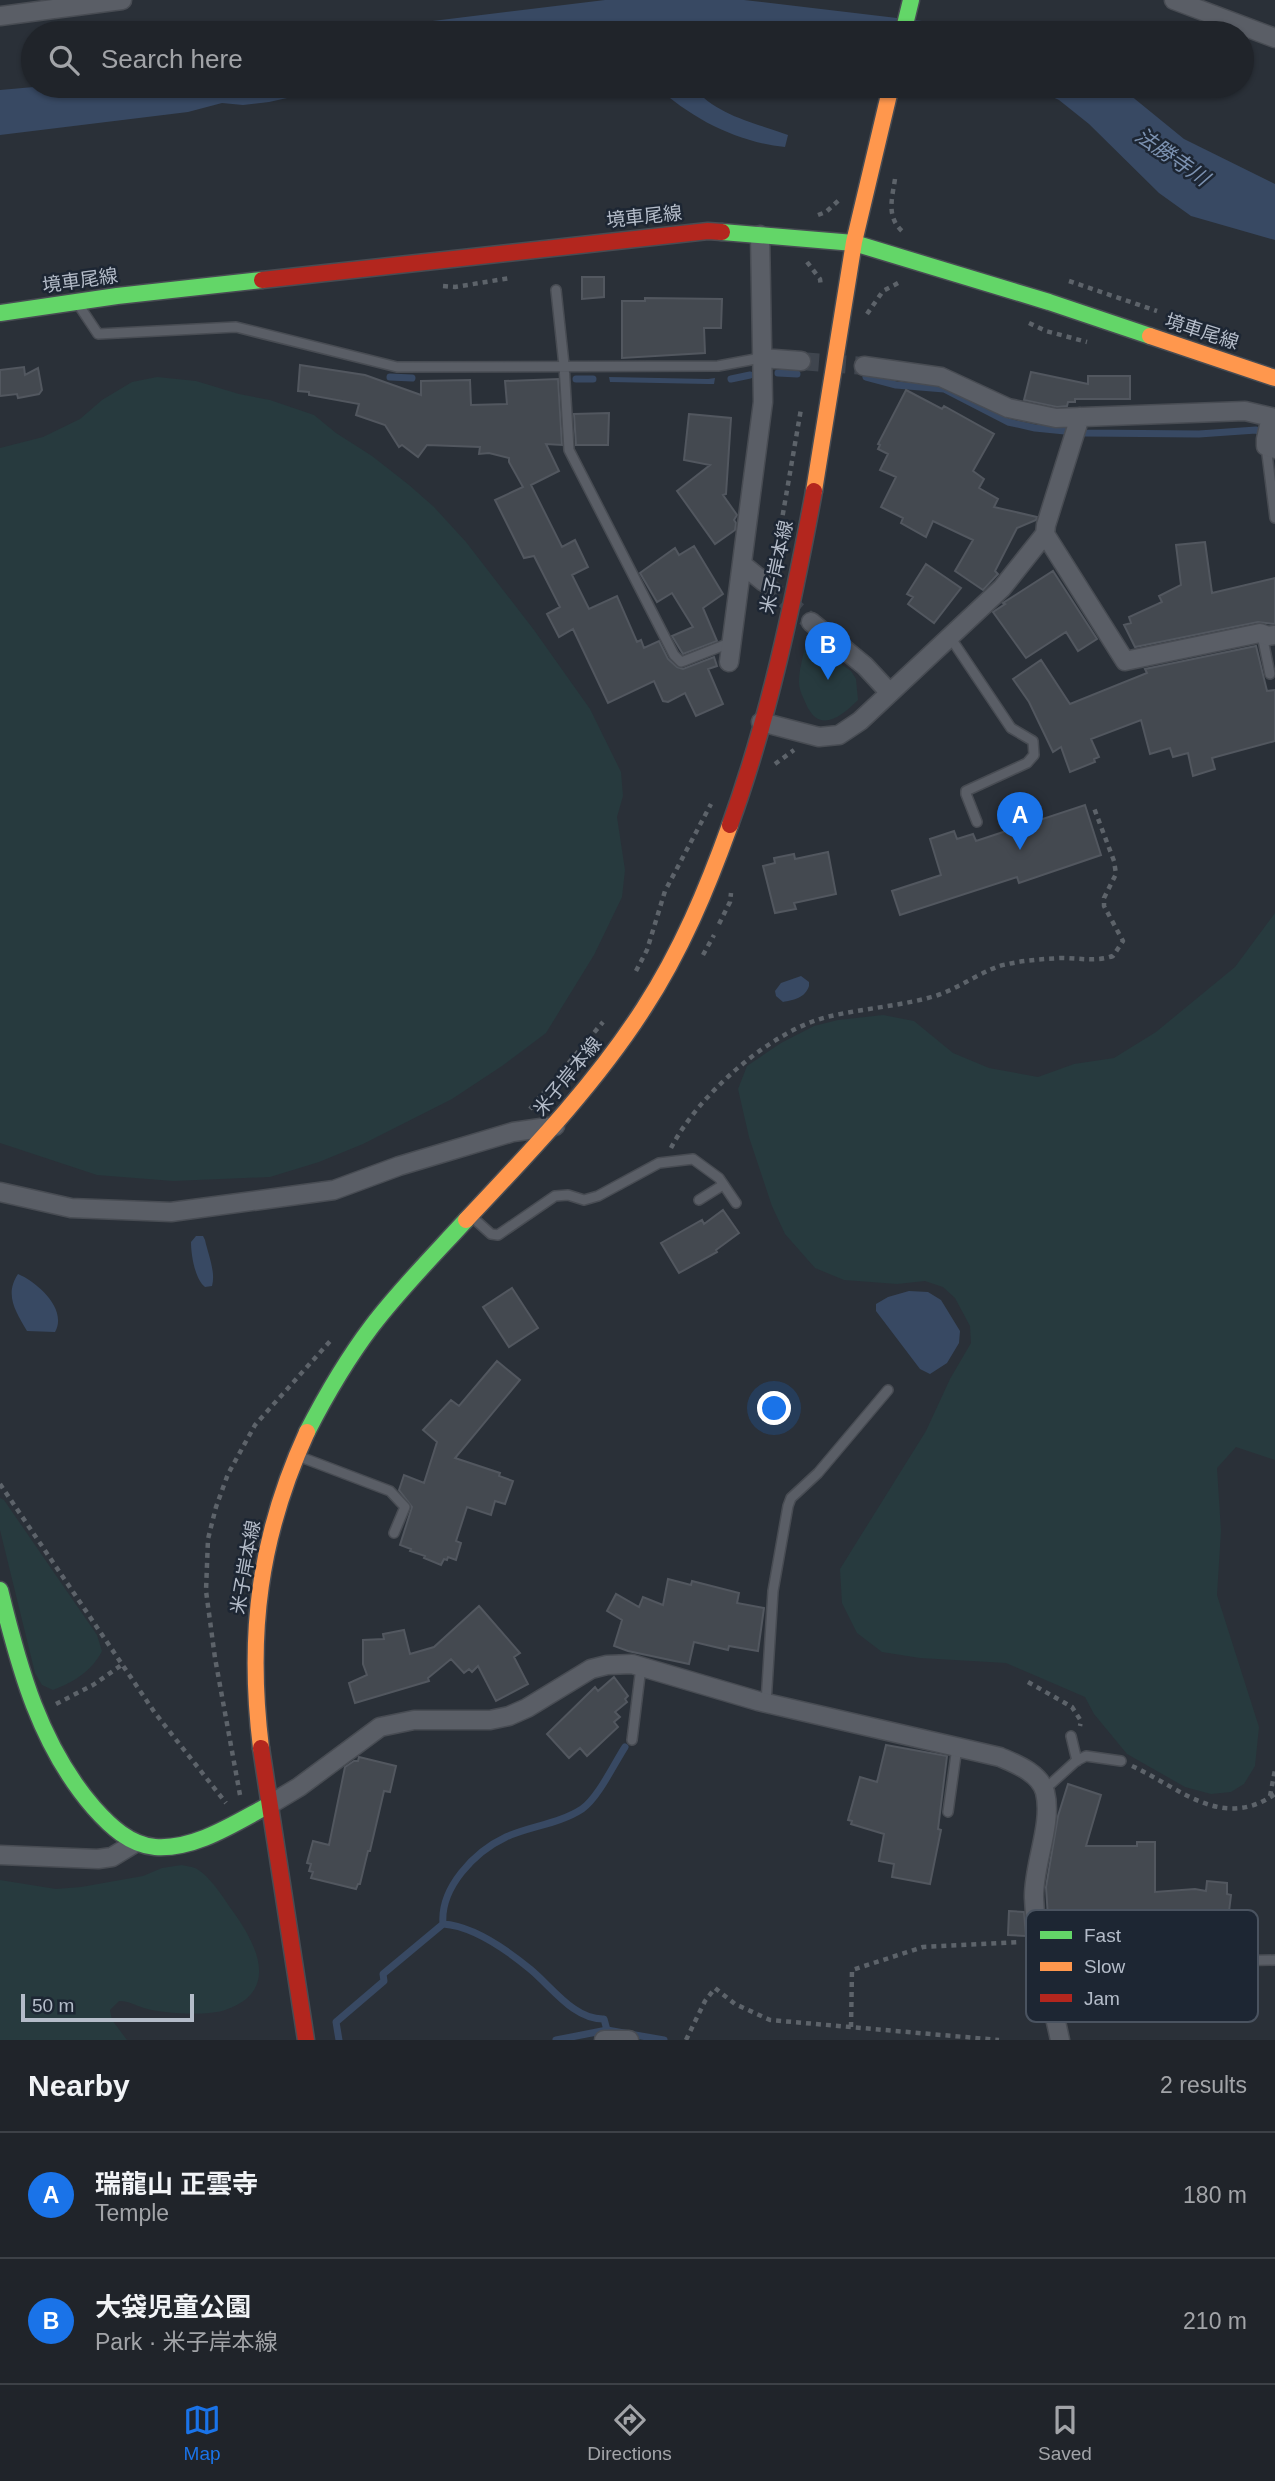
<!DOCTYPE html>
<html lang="en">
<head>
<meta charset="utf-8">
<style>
	:root { --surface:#20242a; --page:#282c32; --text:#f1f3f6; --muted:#a2a4a8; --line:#3d4147; --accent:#1a73e8 }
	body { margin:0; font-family:Arial,"Noto Sans JP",sans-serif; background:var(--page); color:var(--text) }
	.scale { position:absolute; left:21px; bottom:18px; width:173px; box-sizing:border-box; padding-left:7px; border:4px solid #b4bcc9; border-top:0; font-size:19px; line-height:24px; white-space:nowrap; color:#b4bcc9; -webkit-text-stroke:5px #1d2633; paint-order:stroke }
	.you { position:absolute; left:775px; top:1409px; width:24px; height:24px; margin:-18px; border:5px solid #fff; border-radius:50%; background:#1a73e8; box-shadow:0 0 0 10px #1a73e833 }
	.badge { display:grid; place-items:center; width:46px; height:46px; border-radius:50%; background:var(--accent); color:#fff; font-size:23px; font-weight:700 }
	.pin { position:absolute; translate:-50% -58px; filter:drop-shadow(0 2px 4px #0008) }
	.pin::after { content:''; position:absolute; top:37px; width:24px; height:21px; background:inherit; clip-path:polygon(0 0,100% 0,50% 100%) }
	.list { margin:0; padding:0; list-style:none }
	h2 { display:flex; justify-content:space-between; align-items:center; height:91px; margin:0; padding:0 28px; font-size:30px }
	h2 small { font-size:23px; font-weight:400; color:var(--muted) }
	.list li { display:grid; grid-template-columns:46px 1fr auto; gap:21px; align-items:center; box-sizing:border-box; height:126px; padding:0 28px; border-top:2px solid var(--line) }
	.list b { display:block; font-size:26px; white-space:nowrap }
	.list p { margin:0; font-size:23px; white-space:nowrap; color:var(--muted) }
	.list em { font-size:23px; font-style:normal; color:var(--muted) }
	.icon { flex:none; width:38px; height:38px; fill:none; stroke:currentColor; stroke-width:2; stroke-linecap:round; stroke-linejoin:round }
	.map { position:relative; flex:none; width:1275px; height:2040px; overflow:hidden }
	.search { position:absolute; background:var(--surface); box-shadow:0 2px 5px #0004; left:21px; right:21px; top:21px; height:77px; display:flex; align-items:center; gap:18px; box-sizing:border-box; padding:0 24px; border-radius:38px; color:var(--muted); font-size:26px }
	.sheet { height:343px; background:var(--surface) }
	nav { display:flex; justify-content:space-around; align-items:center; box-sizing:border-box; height:98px; border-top:2px solid var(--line); background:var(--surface); font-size:19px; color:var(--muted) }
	nav a { display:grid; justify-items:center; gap:4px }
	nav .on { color:var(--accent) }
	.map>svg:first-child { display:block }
</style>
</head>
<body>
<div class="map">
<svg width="1275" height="2040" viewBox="0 0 1275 2040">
	<rect width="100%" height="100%" fill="#2a3038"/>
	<path fill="#273a3e" d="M157,377L196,381L239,394L270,400L314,415L336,433L372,456L409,485L434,507L466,542L534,630L590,709L621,772L623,796L617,817L625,870L622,897L594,955L546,1033L502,1066L452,1099L363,1144L319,1162L270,1177L173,1181L97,1175L0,1143V448L43,437L80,419L102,400L132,382Z
		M806,643L813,645L851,671L856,679L858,700C841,717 819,734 806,704C803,697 799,690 799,682C799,670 803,656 806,643Z
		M1275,913V1460L1236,1447L1217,1468L1221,1531L1217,1595L1259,1727L1255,1766L1244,1784L1231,1792L1211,1794L1185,1787L1127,1754L1094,1714L1085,1697L1006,1663L920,1658L882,1652L857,1633L842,1603L840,1569L926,1431L950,1379L971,1343L970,1326L955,1298L943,1287L925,1281L897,1284L844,1280L815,1268L785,1234L772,1206L749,1137L738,1089L747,1066L781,1043L814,1026L838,1020L883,1015L914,1021L953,1053L989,1068L1038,1077L1074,1064L1114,1058L1156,1032L1235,967Z
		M0,1498L4,1500L97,1635L102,1651C92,1671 74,1682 53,1690L42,1685L35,1673L0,1530Z
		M182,1865C186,1866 194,1867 197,1869C209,1876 222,1895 229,1906C255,1941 283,1990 225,2010C208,2016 162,2014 144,2008C134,2005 130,2001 119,2001L110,2010L112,2020L127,2040H0V1880L56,1889L81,1887L143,1876L162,1868Z"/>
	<path fill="#384963" d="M605,0H744L939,23L976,33H335Z
		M45,86H241L244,89L322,86L305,94L269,102L243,105L222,103L188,112L0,135V90Z
		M656,86H692C717,116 753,122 788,135L785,147C737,142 692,119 656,86Z
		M1029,86H1119L1184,139L1275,184V240L1191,216L1159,193L1089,124L1059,100Z
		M609,377L708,379L715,378L714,384H708L610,382Z
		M801,976L809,982V986C805,998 794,1000 783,1002L776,996L775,991L781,983Z
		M196,1236H203L205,1240C208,1254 216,1272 212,1286L205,1287C195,1279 191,1255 191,1242Z
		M18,1274C37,1282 68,1309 55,1332L27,1331C16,1312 4,1295 18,1274Z
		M909,1291L928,1292L941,1300L960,1331L959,1343L947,1363L930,1374L920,1369L876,1311V1304L888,1297Z"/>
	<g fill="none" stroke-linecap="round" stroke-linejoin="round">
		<path stroke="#384963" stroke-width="7" d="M778,373L797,374
			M390,377L412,378
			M866,377L896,385L944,389L1008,422L1035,428L1085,433L1199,434L1256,430L1265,434
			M576,379H593
			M731,379L750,375
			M443,1924C440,1888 474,1852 506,1837C530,1826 559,1824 582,1809C598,1798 614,1764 625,1747
			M339,2040L336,2022L384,1981L383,1974L443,1924C473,1926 507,1950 530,1969C552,1987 574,2020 604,2019L607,2030
			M556,2040L607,2030L664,2040"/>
	</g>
	<path fill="#444950" stroke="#52575f" stroke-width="2" d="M582,277H604V297L582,299Z
		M645,298L722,299L721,328H704L705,353L622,358V301H645Z
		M300,365L365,375L421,395V381L470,380L471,405L507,404L505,381L558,379L562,445L546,444L559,471L531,485L562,547L575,540L588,567L572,575L589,609L617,596L637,642L641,640L644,648L659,641L668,659L677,667L683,669L714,657L717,666L708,669L723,704L696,716L685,693L668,702L663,701L654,681L608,703L573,629L559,637L547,614L560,607L534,556L524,558L495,500L523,487L509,462V458L489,453L479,454L480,447L427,445L418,457L402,445L399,447L385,425L356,415L359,404L309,395V392L298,391Z
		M24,367L25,375L38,368L42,390L39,394L18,398L17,394L0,396V370Z
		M1031,372L1088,384V376H1130V399H1075V402H1068L1067,406L1057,407L1024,400Z
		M906,390L942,409L944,406L994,434L973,471L984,479L979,488L998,499L994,507L1037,517L1036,520L1017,528L995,571L998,574L983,590L955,571L973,540L933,521L926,537L901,523L903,518L881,507L896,477L880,470L888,454L878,449L880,445L878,444Z
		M609,413L608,445H576L574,414Z
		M689,414L731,418L726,494L723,495L737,515L734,520L736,523L735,530L715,544L677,491L710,465L684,460Z
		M1205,542L1212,593L1275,578V624L1258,622L1135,647L1124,625L1131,623L1129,617L1162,602L1159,596L1181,585L1176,545Z
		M694,546L723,594L703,608L717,641L683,654L672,636L693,627L672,593L657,602L640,573L675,548L679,555Z
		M926,564L961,588L934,623L908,604L913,597L907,594Z
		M1053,571L1097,639L1078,651L1066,632L1026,658L993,612L1005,604L1003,603Z
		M1256,646L1267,691L1275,690V741L1212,758L1215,769L1193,776L1188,753L1173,757L1170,748L1150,754L1141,720L1091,739L1099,757L1094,759L1095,762L1070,772L1061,747L1053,752L1029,702L1013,679L1041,660L1070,704L1147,673L1145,669Z
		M1085,805L1101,855L1019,883L1017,877L900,915L892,891L941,875L930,839L954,831L957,839L973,834L976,841Z
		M828,852L836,894L794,903L796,909L775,913L763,866L775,863L774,858L794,854L795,859Z
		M723,1210L739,1233L716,1250L717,1252L679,1273L661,1243L702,1220L704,1224Z
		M512,1288L538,1328L509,1347L483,1307Z
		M497,1361L520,1380L455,1458L500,1473L499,1476L513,1481L505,1504L495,1501L491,1515L467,1507L456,1541L461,1543L456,1560L448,1557L447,1560L444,1559L441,1565L424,1558L425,1556L410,1551L411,1549L400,1545L412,1507L399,1490L404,1475L424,1483L437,1442L423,1430L451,1400L459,1406Z
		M668,1579L691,1585L692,1581L739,1593L737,1603L764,1608L758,1651L729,1646L728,1650L694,1642L689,1664L628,1651L614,1646L622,1620L607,1611L616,1594L639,1607L643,1597L663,1605Z
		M479,1606L520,1653L514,1657L528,1684L496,1701L478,1666L472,1672L469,1669L464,1673L451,1659L428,1678L429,1681L355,1703L349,1683L367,1675L363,1664V1640L384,1639L383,1634L404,1630L410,1654L434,1647Z
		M614,1677L628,1696L625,1699L627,1702L615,1712L620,1717L614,1722L618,1727L587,1756L580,1748L569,1758L547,1734L595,1687L598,1691Z
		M886,1745L947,1756L938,1829L941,1830L930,1884L892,1877L894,1864L879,1861L884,1834L851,1824L852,1821L848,1820L860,1777L877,1782Z
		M359,1757L396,1766L390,1792L384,1791L370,1851H368L360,1884H358L356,1889L311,1878L313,1872L309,1871L311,1864L307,1863L313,1841L329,1845L345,1767L354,1761H358Z
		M1068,1784L1101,1795L1086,1846H1137V1842H1155V1892L1195,1889L1206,1891L1207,1881L1227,1883V1894L1231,1895L1226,1936L1221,1935L1219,1953L1185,1949L1188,1927L1131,1930V1951L1056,1955L1055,1938L1050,1937L1049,1932L1046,1887L1058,1816Z
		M1009,1911L1024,1912L1026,1936L1008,1935Z"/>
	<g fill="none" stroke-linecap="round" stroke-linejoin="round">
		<path stroke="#3f454e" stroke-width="18" stroke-dasharray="18 9" stroke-linecap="butt" d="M801,361L864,366
			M764,582L811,622"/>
		<defs>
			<path id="lane" d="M556,290L564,365L569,450L674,655L681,662L684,661L732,642
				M78,304L98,334L236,327L397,367L718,366L761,358
				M1266,446L1275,518
				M1262,635L1270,674
				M950,637L1011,728L1033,741L1034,755L1027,763L966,791V794L977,822
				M699,1200L723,1185
				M471,1216L491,1234L498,1235L555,1196L568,1195L584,1200L598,1196L659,1163L693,1159L719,1178L736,1203
				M298,1456L390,1491L405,1507L394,1533
				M766,1703L773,1591L788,1506L791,1498L818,1473L888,1390
				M1071,1736L1077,1761
				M632,1740L641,1667
				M1044,1790L1076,1761L1086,1756L1121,1761
				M948,1812L957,1747
				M1043,1964C1121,1952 1197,1963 1275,1960"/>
			<path id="street" d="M1174,0L1275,38
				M0,16L122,0
				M761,358L801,361
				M864,366L941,377L1008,408L1056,418L1245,411L1275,418
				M1080,417L1046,525L1045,534L1125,661L1260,633L1268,636L1275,635
				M1271,417L1266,439V446L1275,449
				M743,565L764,582
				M811,622L865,666L890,693
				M729,662L763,402L760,235
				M761,722L819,737L839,735L860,721L1002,588L1045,534
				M0,1192L71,1208L171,1212L334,1190L399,1166L513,1132L555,1126
				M269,1805L299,1787L380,1727L414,1720H490L509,1716L527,1708L591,1669L607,1665L632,1664L758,1701L1000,1757C1016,1764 1040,1773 1045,1792C1053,1824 1033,1865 1034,1898C1036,1946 1050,1993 1060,2040
				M0,1855L98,1859L112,1857L135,1843
				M604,2040H629"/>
			<path id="fast" d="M903,33L911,0
				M722,232L854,243L1049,302L1150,336
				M0,313L117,296L262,280
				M307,1432C326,1395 347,1359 372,1326C401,1288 434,1255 466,1220
				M0,1590C19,1668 40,1746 94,1808C110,1826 130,1845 155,1847C195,1850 235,1823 269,1805"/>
			<path id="slow" d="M1150,336L1275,378
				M814,491L854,242L891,86
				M466,1220C529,1153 594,1086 644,1008C681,951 707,889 730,825
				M261,1748C247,1634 259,1537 307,1432"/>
			<path id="jam" d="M262,280L708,231L722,232
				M730,825C769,718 793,604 814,491
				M261,1748L306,2040"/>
		</defs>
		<use href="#lane" stroke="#484c53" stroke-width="12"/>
		<use href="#street" stroke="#484c53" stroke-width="21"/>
		<use href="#fast" stroke="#484c53" stroke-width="19"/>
		<use href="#slow" stroke="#484c53" stroke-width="19"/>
		<use href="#jam" stroke="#484c53" stroke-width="19"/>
		<path stroke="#5d636a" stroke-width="4.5" stroke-dasharray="5 5" stroke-linecap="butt" d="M895,179C892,199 886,217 903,232
			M818,215L826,212L839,200
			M807,262L820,279L821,287
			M1069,281L1157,311
			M443,286L455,287L510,278
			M867,314L883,291L900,282
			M1029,323L1046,331L1087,342
			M781,525L801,409
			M775,764L794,750
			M719,924L730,902L731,893
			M703,955L714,935
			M636,971L647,950L665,891L711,804
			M530,1109L603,1022
			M671,1148C698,1095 772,1029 831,1016C866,1008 901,1006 935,996C959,989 987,967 1008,964C1026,960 1043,959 1061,958C1079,958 1095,962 1113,956L1123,941L1104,906V898L1116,874L1114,861L1094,808
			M0,1484L155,1713L226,1803
			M1028,1682L1072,1707L1081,1721L1080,1726
			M56,1704L93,1685L123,1664
			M1132,1766C1180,1788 1222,1831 1275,1794
			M240,1795L215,1658L206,1591L208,1539L216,1507L228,1474L255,1425L332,1339
			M1270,1796L1275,1770
			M851,2027L852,1970L923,1947L1021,1942
			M686,2040L705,2001L715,1988L735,2004L770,2020L999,2040"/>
		<use href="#lane" stroke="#5a5e66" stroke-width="9"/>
		<use href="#street" stroke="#5a5e66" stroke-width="18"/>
		<use href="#fast" stroke="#63d668" stroke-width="16"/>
		<use href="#slow" stroke="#ff974d" stroke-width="16"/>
		<use href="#jam" stroke="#b3261e" stroke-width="16"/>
	</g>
	<g text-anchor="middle" stroke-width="5" stroke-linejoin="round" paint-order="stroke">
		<g font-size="19" fill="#b4bcc9" stroke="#1d2633">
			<text transform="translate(644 216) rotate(-6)" y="7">境車尾線</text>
			<text transform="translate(80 280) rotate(-8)" y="7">境車尾線</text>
			<text transform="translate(1202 331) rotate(18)" y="7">境車尾線</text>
			<text transform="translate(776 567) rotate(-78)" y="7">米子岸本線</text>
			<text transform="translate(567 1076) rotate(-51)" y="7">米子岸本線</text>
			<text transform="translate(245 1567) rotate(-80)" y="7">米子岸本線</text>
		</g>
		<g font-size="21" font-style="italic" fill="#7c92b1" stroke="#1d2633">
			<text transform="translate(1172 157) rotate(35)" y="7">法勝寺川</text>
		</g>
	</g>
	<rect x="1026" y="1910" width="232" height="112" rx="10" fill="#1d2633" stroke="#4a5360" stroke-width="2"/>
	<rect x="1040" y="1931" width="32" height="8" fill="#63d668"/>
	<rect x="1040" y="1962" width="32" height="9" fill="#ff974d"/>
	<rect x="1040" y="1994" width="32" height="8" fill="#b3261e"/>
	<g font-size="19" fill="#b4bcc9">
		<text x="1084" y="1942">Fast</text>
		<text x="1084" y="1973">Slow</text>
		<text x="1084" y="2005">Jam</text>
	</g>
</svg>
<div class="scale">50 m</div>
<div class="you"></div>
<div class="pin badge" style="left:1020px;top:850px">A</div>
<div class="pin badge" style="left:828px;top:680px">B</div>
<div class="search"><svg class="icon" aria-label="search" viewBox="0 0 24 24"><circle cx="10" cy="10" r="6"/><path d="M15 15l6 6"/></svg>Search here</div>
</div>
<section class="sheet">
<h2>Nearby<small>2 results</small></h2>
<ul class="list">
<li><span class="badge">A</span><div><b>瑞龍山 正雲寺</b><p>Temple</p></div><em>180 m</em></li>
<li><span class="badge">B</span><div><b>大袋児童公園</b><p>Park · 米子岸本線</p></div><em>210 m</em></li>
</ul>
</section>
<nav>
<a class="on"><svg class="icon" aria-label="map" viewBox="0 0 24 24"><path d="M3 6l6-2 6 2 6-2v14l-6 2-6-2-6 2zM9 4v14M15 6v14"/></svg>Map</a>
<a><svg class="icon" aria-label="directions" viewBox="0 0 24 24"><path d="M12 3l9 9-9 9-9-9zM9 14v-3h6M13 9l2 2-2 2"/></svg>Directions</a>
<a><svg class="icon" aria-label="saved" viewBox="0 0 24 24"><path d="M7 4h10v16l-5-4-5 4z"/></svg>Saved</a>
</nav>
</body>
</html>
